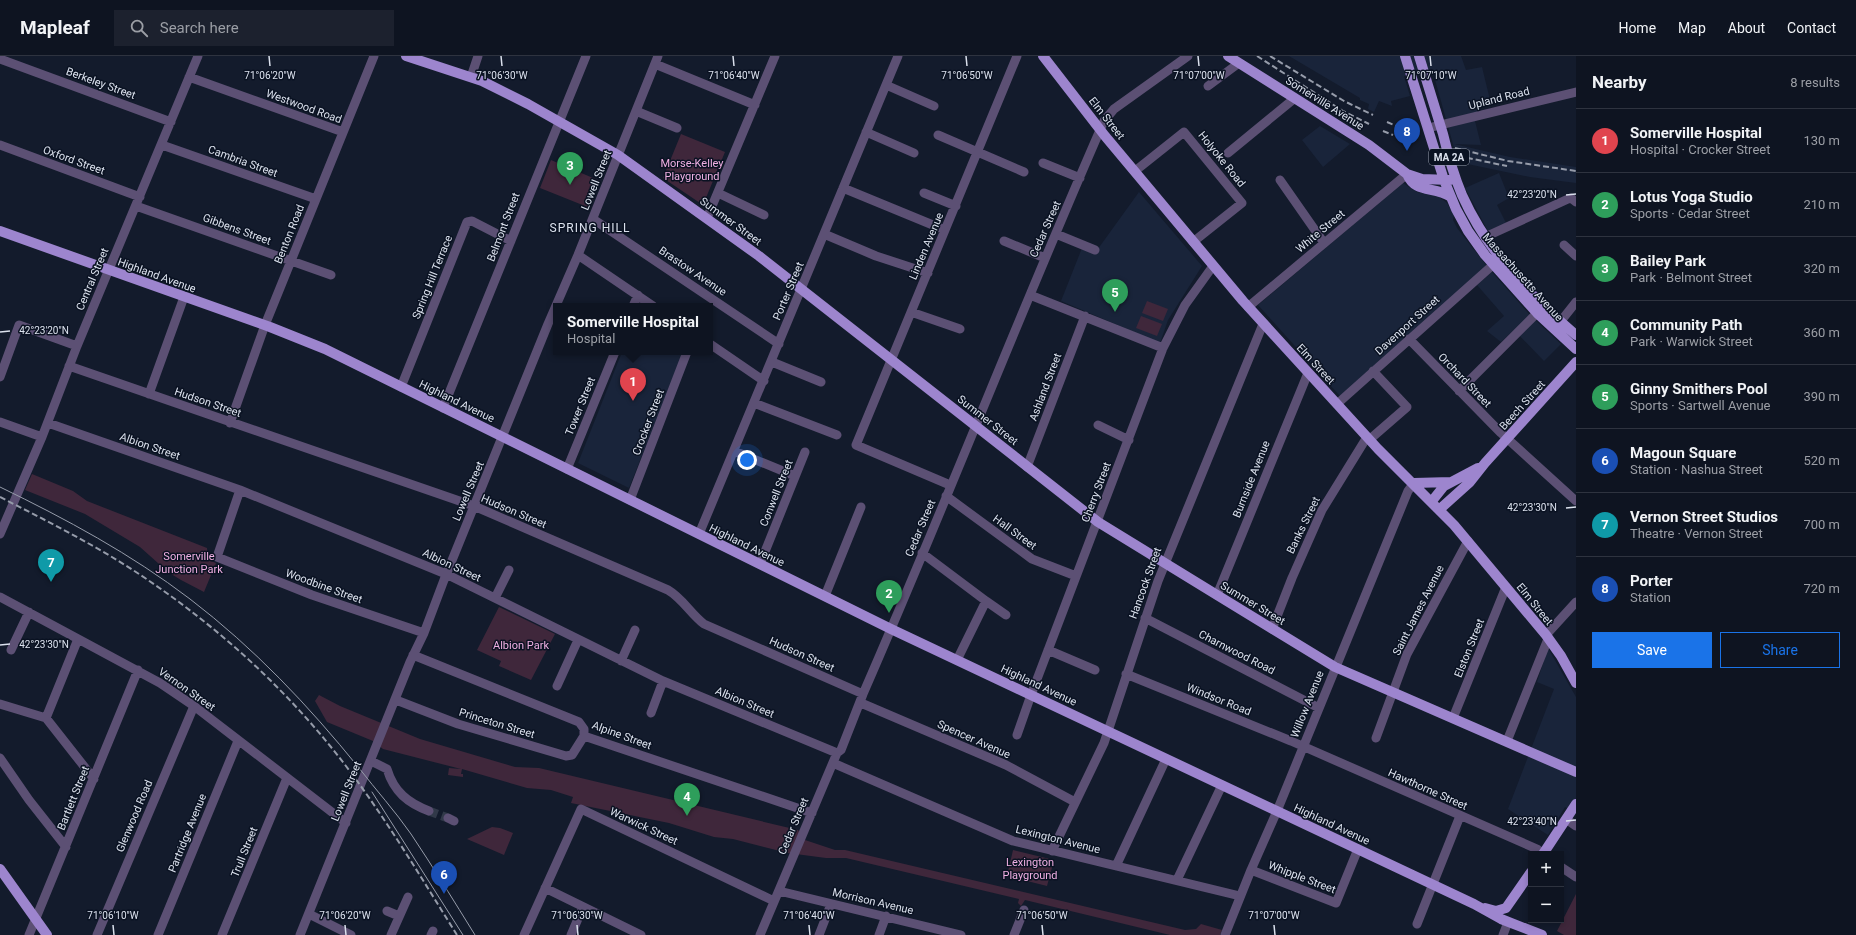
<!DOCTYPE html>
<html lang="en">
<head>
<meta charset="utf-8">
<style>
	:root { --surface:#0e1421; --page:#1c212e; --text:#f1f3f6; --muted:#9b9ea5; --line:#2e333f; --accent:#1a73e8 }
	body { margin:0; font-family:Roboto,sans-serif; background:var(--page); color:var(--text) }
	.controls { position:absolute; right:12px; bottom:12px; display:grid; overflow:hidden; border-radius:0px; box-shadow:0 2px 6px #0003 }
	.controls button { width:36px; height:36px; display:grid; place-items:center; padding:0; border:0; border-bottom:1px solid var(--line); background:var(--surface); color:var(--text); font:20px sans-serif }
	.you { position:absolute; left:747px; top:404px; width:14px; height:14px; margin:-10px; border:3px solid #fff; border-radius:50%; background:#1a73e8; box-shadow:0 0 0 6px #1a73e833 }
	.badge { display:grid; place-items:center; width:26px; height:26px; border-radius:50%; background:var(--accent); color:#fff; font-size:13px; font-weight:700 }
	.pin { position:absolute; translate:-50% -33px; filter:drop-shadow(0 1px 2px #0008) }
	.pin::after { content:''; position:absolute; top:21px; width:14px; height:12px; background:inherit; clip-path:polygon(0 0,100% 0,50% 100%) }
	.popup { position:absolute; left:553px; top:247px; width:160px; height:52px; box-sizing:border-box; display:grid; place-content:center; border-radius:0px; background:var(--surface); filter:drop-shadow(0 1px 3px #0005); font-size:13px; white-space:nowrap; color:var(--muted) }
	.popup b { font-size:15px; color:var(--text) }
	.popup::after { content:''; position:absolute; left:50%; top:100%; margin-left:-8px; border:8px solid transparent; border-top-color:var(--surface) }
	.list { margin:0; padding:0; list-style:none }
	h2 { display:flex; justify-content:space-between; align-items:center; height:52px; margin:0; padding:0 16px; font-size:17px }
	h2 small { font-size:13px; font-weight:400; color:var(--muted) }
	.list li { display:grid; grid-template-columns:26px 1fr auto; gap:12px; align-items:center; box-sizing:border-box; height:64px; padding:0 16px; border-top:1px solid var(--line) }
	.list b { display:block; font-size:15px; white-space:nowrap }
	.list p { margin:0; font-size:13px; white-space:nowrap; color:var(--muted) }
	.list em { font-size:13px; font-style:normal; color:var(--muted) }
	.actions { display:flex; gap:8px; padding:12px 16px }
	.actions a { flex:1; padding:9px 0; border:1px solid var(--accent); border-radius:0px; text-align:center; font-size:14px; color:var(--accent) }
	.actions .main { background:var(--accent); color:#fff }
	.icon { flex:none; width:22px; height:22px; fill:none; stroke:currentColor; stroke-width:2; stroke-linecap:round; stroke-linejoin:round }
	.map { position:relative; flex:none; width:1576px; height:879px; overflow:hidden }
	header { display:flex; align-items:center; gap:24px; box-sizing:border-box; height:56px; padding:0 20px; background:var(--surface); border-bottom:1px solid var(--line) }
	header strong { font-size:19px }
	nav { display:flex; gap:22px; margin-inline-start:auto; font-size:14px }
	.search { width:280px; height:36px; background:var(--page); display:flex; align-items:center; gap:10px; box-sizing:border-box; padding:0 14px; border-radius:0px; color:var(--muted); font-size:15px }
	main { display:flex }
	aside { flex:1; background:var(--surface) }
	.map>svg:first-child { display:block }
</style>
</head>
<body>
<header>
<strong>Mapleaf</strong>
<div class="search"><svg class="icon" aria-label="search" viewBox="0 0 24 24"><circle cx="10" cy="10" r="6"/><path d="M15 15l6 6"/></svg>Search here</div>
<nav><a>Home</a><a>Map</a><a>About</a><a>Contact</a></nav>
</header>
<main>
<div class="map">
<svg width="1576" height="879" viewBox="0 0 1576 879">
	<rect width="100%" height="100%" fill="#131b2c"/>
	<path fill="#19243a" d="M1289,0H1461L1466,14L1482,11L1491,48L1477,52L1478,64L1475,65L1481,89L1454,88L1510,101L1576,111V127L1530,121L1458,106L1432,13L1404,20L1410,40L1391,45L1392,50L1379,45L1374,56L1368,53L1369,48L1360,44V42Z
		M1320,70L1350,88L1323,111L1302,84Z
		M1499,117L1509,142L1497,149L1506,167L1488,175L1465,132Z
		M1403,127L1417,136L1438,140L1447,147L1454,159L1453,164L1457,172L1487,210L1340,340L1258,249Z
		M1139,136L1202,210L1168,264L1160,287L1061,245L1082,192L1095,197Z
		M1492,216L1530,259L1561,288L1544,305L1514,274L1501,286L1487,275L1504,260L1477,229Z
		M622,296H683L629,432L578,407Z
		M1548,592L1576,641V756L1565,751L1548,779L1508,753L1554,633L1537,626Z"/>
	<path fill="#3f273b" d="M681,78L725,96L703,149L663,122Z
		M551,104L600,125L590,152L540,132Z
		M1147,245L1168,253L1163,265L1142,257Z
		M1141,260L1162,268L1157,280L1136,272Z
		M32,418L73,435L87,445L207,492L208,504L216,507L204,536L181,524L168,516L140,491L85,458L25,434Z
		M499,551L555,578L531,624L499,610L501,605L477,594Z
		M319,639L340,650L420,683L515,711L539,712L798,774L805,784L835,794H845L1185,874L1196,873L1201,868L1222,874L1220,879H1170L1025,844L1021,850L1018,847L1019,843L846,802H826L788,797L733,783L714,781L669,767L571,747L573,741L551,734L527,732L462,713L461,718H463V721L448,719L449,712L461,713L383,693L373,685L327,666L315,645Z
		M492,771L500,772L513,777L504,799L467,783Z
		M1013,794L1054,804L1047,830L1007,820Z
		M1576,838V879H1564L1557,875Z"/>
	<g fill="none" stroke-linecap="round" stroke-linejoin="round">
		<path stroke="#313949" stroke-width="9" stroke-dasharray="9 4.5" stroke-linecap="butt" d="M429,755L448,762"/>
		<path stroke="#5c5074" stroke-width="9" d="M0,3L171,66
			M655,8L755,49
			M189,21L343,76
			M471,21L478,0
			M886,29L934,50
			M1208,30L1239,7
			M636,55L677,72
			M1428,72L1576,36
			M866,76L914,97
			M938,79L1024,116
			M0,89L140,141
			M162,89L316,143
			M1228,97L1295,42
			M1043,107L1080,122
			M1135,115L1184,76L1242,147L1193,186
			M1280,124L1324,187
			M843,132L945,174
			M718,137L764,159
			M924,137L956,150
			M136,150L331,219
			M707,162L775,0
			M593,163L779,288
			M824,178L876,200L928,217
			M1056,178L1095,194
			M1485,181L1568,143L1571,142L1576,146
			M1004,185L1045,202
			M1564,189L1576,200
			M578,199L653,250
			M1030,239L1163,292
			M633,250L638,239
			M1248,251L1407,118
			M911,256L960,273
			M1557,270L1576,246
			M1409,283L1501,377L1576,445
			M710,288L764,325
			M772,306L821,326
			M69,310L474,450L668,534C682,542 691,558 704,568L863,638
			M0,321L19,269L77,290
			M401,331L467,166L472,165L511,185
			M1459,335L1537,257
			M149,338L184,241
			M754,347L837,379
			M1337,348L1494,208
			M443,352L586,0
			M0,366L42,381
			M48,367L240,434L446,518L663,625L837,697
			M230,367L265,269L374,0
			M1098,369L1129,384
			M1369,384L1407,351L1373,315
			M734,395L795,420
			M1027,411L1085,260
			M567,413L615,296
			M950,429L856,389L1017,0
			M240,434L217,501L312,539L424,577
			M946,440L1032,503L1076,520
			M630,444L687,296
			M0,478L42,381L77,290L198,0
			M699,478L898,0
			M922,497L986,545L957,604
			M760,508L805,396
			M1217,539L1308,317
			M825,540L861,451
			M0,541L160,627L194,650L346,767
			M495,542L509,514
			M986,545L1006,559
			M1145,562L1319,652
			M1272,573L1292,522L1322,454L1367,381
			M1546,579L1576,546
			M11,594L29,556
			M1048,594L1095,614
			M621,605L635,574
			M1126,618L1291,685L1537,793L1543,798
			M557,630L578,584
			M396,644L458,668L566,700L572,699L584,680V673L579,666L413,599
			M861,647L1006,709L1075,746
			M0,648L46,662L94,723
			M651,657L663,625
			M46,662L78,583
			M1453,662L1506,531
			M1017,679L1031,639L1163,292L1185,249L1213,210
			M584,680L812,757
			M1376,682L1407,598L1468,485
			M1507,685L1548,583
			M0,702L29,744L66,791
			M371,705L387,713C394,736 408,747 429,755
			M833,707L1013,785L1240,840
			M448,762L454,765
			M1566,763L1576,770
			M1052,795L1104,687L1158,525L1263,268
			M1116,810L1166,703
			M1561,811L1576,821
			M1251,814L1336,847L1358,793
			M1177,824L1222,729
			M545,832L641,879
			M779,835L961,879
			M387,855L399,860
			M309,858L351,879
			M1417,868L1460,760
			M29,879L138,614
			M97,879L194,650
			M158,879L238,685
			M222,879L287,722
			M300,879L410,606L424,577L444,524L548,268L578,199L658,0
			M391,879L408,841
			M431,879L433,875
			M524,879L581,753L774,845
			M571,879L583,851
			M760,879L837,697L841,694L863,638C946,448 1021,254 1104,65L1114,53L1188,0
			M819,879L831,848
			M879,879L886,860
			M1014,879L1024,854
			M1225,879L1251,814L1277,755L1408,435L1414,427
			M1503,879L1508,866"/>
		<path stroke="#9d85ce" stroke-width="10" d="M406,0L482,25L528,48L618,99L759,200L1098,466L1217,539L1335,611L1576,716
			M1043,0L1105,80L1243,245L1378,393L1454,469L1546,579L1561,600L1576,627
			M1228,0L1369,89L1407,118L1422,123L1450,124
			M1405,0L1444,124L1456,153L1468,175L1485,199L1537,257L1576,293
			M1419,0C1427,26 1435,52 1443,78C1448,99 1454,120 1462,139C1487,195 1530,240 1576,279
			M1407,118C1416,139 1434,129 1451,141
			M0,175L270,271L325,293L891,573L1474,848L1501,863L1542,879
			M1414,427L1451,426
			M1432,445L1444,430L1478,412
			M1440,453L1470,426L1485,407L1576,306
			M1543,798L1576,748
			M0,813L47,879
			M1485,852L1496,855L1506,852L1531,816"/>
		<path stroke="#969caa" stroke-width="1" d="M0,431C66,463 131,498 190,543C254,592 308,649 359,712C376,734 395,755 411,778C433,811 454,845 475,879
			M372,736L463,879"/>
		<path stroke="#969caa" stroke-width="2" stroke-dasharray="6 3" stroke-linecap="butt" d="M1257,0L1343,55L1369,68
			M1270,0L1344,45L1373,59
			M1387,66L1401,72
			M1383,75L1393,79
			M1397,80L1408,85
			M1455,92L1508,105L1576,115
			M1458,100L1507,110
			M0,441C47,465 95,489 139,518C219,571 291,637 349,714C388,766 422,823 457,879"/>
	</g>
	<path fill="none" stroke="#dbe1ed" stroke-width="1.5" d="M269,0L270,10M501,0L502,10M733,0L734,10M966,0L967,10M1198,0L1199,10M1430,0L1431,10M1566,139L1576,138M0,276L10,275M1566,452L1576,451M0,589L10,588M1566,765L1576,764M113,869L114,879M345,869L346,879M577,869L578,879M809,869L810,879M1042,869L1043,879M1274,869L1275,879"/>
	<g text-anchor="middle" stroke-width="3" stroke-linejoin="round" paint-order="stroke">
		<rect fill="#0a1222" stroke="#9ca3b0" stroke-width="1" x="1429" y="93" width="40" height="16" rx="3"/>
		<g font-size="10" font-weight="bold" fill="#dbe1ed">
			<text x="1449" y="105">MA 2A</text>
		</g>
		<g font-size="11" fill="#dbe1ed" stroke="#0a1222">
			<text transform="translate(101 27) rotate(20)" y="4">Berkeley Street</text>
			<text transform="translate(1499 42) rotate(-14)" y="4">Upland Road</text>
			<text transform="translate(1325 47) rotate(32)" y="4">Somerville Avenue</text>
			<text transform="translate(304 50) rotate(20)" y="4">Westwood Road</text>
			<text transform="translate(1107 62) rotate(52)" y="4">Elm Street</text>
			<text transform="translate(1222 103) rotate(51)" y="4">Holyoke Road</text>
			<text transform="translate(74 104) rotate(20)" y="4">Oxford Street</text>
			<text transform="translate(243 105) rotate(20)" y="4">Cambria Street</text>
			<text transform="translate(596 124) rotate(-68)" y="4">Lowell Street</text>
			<text transform="translate(731 165) rotate(36)" y="4">Summer Street</text>
			<text transform="translate(503 171) rotate(-69)" y="4">Belmont Street</text>
			<text transform="translate(237 173) rotate(20)" y="4">Gibbens Street</text>
			<text transform="translate(1045 173) rotate(-66)" y="4">Cedar Street</text>
			<text transform="translate(1320 175) rotate(-40)" y="4">White Street</text>
			<text transform="translate(289 178) rotate(-68)" y="4">Benton Road</text>
			<text transform="translate(926 190) rotate(-67)" y="4">Linden Avenue</text>
			<text transform="translate(693 215) rotate(34)" y="4">Brastow Avenue</text>
			<text transform="translate(157 219) rotate(20)" y="4">Highland Avenue</text>
			<text transform="translate(432 221) rotate(-68)" y="4">Spring Hill Terrace</text>
			<text transform="translate(1523 221) rotate(48)" y="4">Massachusetts Avenue</text>
			<text transform="translate(92 223) rotate(-67)" y="4">Central Street</text>
			<text transform="translate(788 235) rotate(-67)" y="4">Porter Street</text>
			<text transform="translate(1407 269) rotate(-42)" y="4">Davenport Street</text>
			<text transform="translate(1316 308) rotate(47)" y="4">Elm Street</text>
			<text transform="translate(1465 324) rotate(46)" y="4">Orchard Street</text>
			<text transform="translate(1045 331) rotate(-69)" y="4">Ashland Street</text>
			<text transform="translate(457 345) rotate(26)" y="4">Highland Avenue</text>
			<text transform="translate(208 346) rotate(19)" y="4">Hudson Street</text>
			<text transform="translate(1522 349) rotate(-48)" y="4">Beech Street</text>
			<text transform="translate(580 350) rotate(-68)" y="4">Tower Street</text>
			<text transform="translate(988 364) rotate(38)" y="4">Summer Street</text>
			<text transform="translate(648 366) rotate(-69)" y="4">Crocker Street</text>
			<text transform="translate(150 390) rotate(19)" y="4">Albion Street</text>
			<text transform="translate(1251 423) rotate(-68)" y="4">Burnside Avenue</text>
			<text transform="translate(468 435) rotate(-67)" y="4">Lowell Street</text>
			<text transform="translate(1096 436) rotate(-69)" y="4">Cherry Street</text>
			<text transform="translate(776 437) rotate(-68)" y="4">Conwell Street</text>
			<text transform="translate(514 455) rotate(23)" y="4">Hudson Street</text>
			<text transform="translate(1303 469) rotate(-64)" y="4">Banks Street</text>
			<text transform="translate(920 472) rotate(-67)" y="4">Cedar Street</text>
			<text transform="translate(1015 476) rotate(36)" y="4">Hall Street</text>
			<text transform="translate(747 489) rotate(26)" y="4">Highland Avenue</text>
			<text transform="translate(452 509) rotate(25)" y="4">Albion Street</text>
			<text transform="translate(1145 527) rotate(-70)" y="4">Hancock Street</text>
			<text transform="translate(324 530) rotate(20)" y="4">Woodbine Street</text>
			<text transform="translate(1253 547) rotate(31)" y="4">Summer Street</text>
			<text transform="translate(1535 548) rotate(51)" y="4">Elm Street</text>
			<text transform="translate(1418 554) rotate(-63)" y="4">Saint James Avenue</text>
			<text transform="translate(1469 592) rotate(-68)" y="4">Elston Street</text>
			<text transform="translate(1237 596) rotate(27)" y="4">Charnwood Road</text>
			<text transform="translate(802 598) rotate(24)" y="4">Hudson Street</text>
			<text transform="translate(1039 629) rotate(25)" y="4">Highland Avenue</text>
			<text transform="translate(187 633) rotate(35)" y="4">Vernon Street</text>
			<text transform="translate(1219 643) rotate(22)" y="4">Windsor Road</text>
			<text transform="translate(745 646) rotate(23)" y="4">Albion Street</text>
			<text transform="translate(1307 648) rotate(-68)" y="4">Willow Avenue</text>
			<text transform="translate(497 667) rotate(17)" y="4">Princeton Street</text>
			<text transform="translate(622 679) rotate(20)" y="4">Alpine Street</text>
			<text transform="translate(974 683) rotate(24)" y="4">Spencer Avenue</text>
			<text transform="translate(1428 733) rotate(24)" y="4">Hawthorne Street</text>
			<text transform="translate(346 735) rotate(-68)" y="4">Lowell Street</text>
			<text transform="translate(73 742) rotate(-68)" y="4">Bartlett Street</text>
			<text transform="translate(134 760) rotate(-67)" y="4">Glenwood Road</text>
			<text transform="translate(1332 768) rotate(25)" y="4">Highland Avenue</text>
			<text transform="translate(644 770) rotate(25)" y="4">Warwick Street</text>
			<text transform="translate(793 770) rotate(-67)" y="4">Cedar Street</text>
			<text transform="translate(187 777) rotate(-68)" y="4">Partridge Avenue</text>
			<text transform="translate(1058 783) rotate(14)" y="4">Lexington Avenue</text>
			<text transform="translate(244 796) rotate(-68)" y="4">Trull Street</text>
			<text transform="translate(1302 821) rotate(21)" y="4">Whipple Street</text>
			<text transform="translate(873 845) rotate(13)" y="4">Morrison Avenue</text>
		</g>
		<g font-size="11" fill="#efafe2" stroke="#0a1222">
			<text x="692" y="111">Morse-Kelley<tspan x="692" dy="13">Playground</tspan></text>
			<text x="189" y="504">Somerville<tspan x="189" dy="13">Junction Park</tspan></text>
			<text x="521" y="593">Albion Park</text>
			<text x="1030" y="810">Lexington<tspan x="1030" dy="13">Playground</tspan></text>
		</g>
		<g font-size="12" letter-spacing="1" fill="#dbe1ed" stroke="#0a1222">
			<text x="590" y="176">SPRING HILL</text>
		</g>
	</g>
	<g font-size="10" text-anchor="middle" fill="#dbe1ed" stroke="#0a1222" stroke-width="3" stroke-linejoin="round" paint-order="stroke">
		<text x="270" y="23">71°06'20"W</text>
		<text x="502" y="23">71°06'30"W</text>
		<text x="734" y="23">71°06'40"W</text>
		<text x="967" y="23">71°06'50"W</text>
		<text x="1199" y="23">71°07'00"W</text>
		<text x="1431" y="23">71°07'10"W</text>
		<text x="1532" y="142">42°23'20"N</text>
		<text x="44" y="278">42°23'20"N</text>
		<text x="1532" y="455">42°23'30"N</text>
		<text x="44" y="592">42°23'30"N</text>
		<text x="1532" y="769">42°23'40"N</text>
		<text x="113" y="863">71°06'10"W</text>
		<text x="345" y="863">71°06'20"W</text>
		<text x="577" y="863">71°06'30"W</text>
		<text x="809" y="863">71°06'40"W</text>
		<text x="1042" y="863">71°06'50"W</text>
		<text x="1274" y="863">71°07'00"W</text>
	</g>
</svg>
<div class="controls">
<button>+</button>
<button>−</button>
</div>
<div class="you"></div>
<div class="pin badge" style="left:633px;top:345px;background:#e0444e">1</div>
<div class="popup"><b>Somerville Hospital</b>Hospital</div>
<div class="pin badge" style="left:889px;top:557px;background:#2e9e5b">2</div>
<div class="pin badge" style="left:570px;top:129px;background:#2e9e5b">3</div>
<div class="pin badge" style="left:687px;top:760px;background:#2e9e5b">4</div>
<div class="pin badge" style="left:1115px;top:256px;background:#2e9e5b">5</div>
<div class="pin badge" style="left:444px;top:838px;background:#1a4fb4">6</div>
<div class="pin badge" style="left:51px;top:526px;background:#0f9aa8">7</div>
<div class="pin badge" style="left:1407px;top:95px;background:#1a4fb4">8</div>
</div>
<aside>
<h2>Nearby<small>8 results</small></h2>
<ul class="list">
<li><span class="badge" style="background:#e0444e">1</span><div><b>Somerville Hospital</b><p>Hospital · Crocker Street</p></div><em>130 m</em></li>
<li><span class="badge" style="background:#2e9e5b">2</span><div><b>Lotus Yoga Studio</b><p>Sports · Cedar Street</p></div><em>210 m</em></li>
<li><span class="badge" style="background:#2e9e5b">3</span><div><b>Bailey Park</b><p>Park · Belmont Street</p></div><em>320 m</em></li>
<li><span class="badge" style="background:#2e9e5b">4</span><div><b>Community Path</b><p>Park · Warwick Street</p></div><em>360 m</em></li>
<li><span class="badge" style="background:#2e9e5b">5</span><div><b>Ginny Smithers Pool</b><p>Sports · Sartwell Avenue</p></div><em>390 m</em></li>
<li><span class="badge" style="background:#1a4fb4">6</span><div><b>Magoun Square</b><p>Station · Nashua Street</p></div><em>520 m</em></li>
<li><span class="badge" style="background:#0f9aa8">7</span><div><b>Vernon Street Studios</b><p>Theatre · Vernon Street</p></div><em>700 m</em></li>
<li><span class="badge" style="background:#1a4fb4">8</span><div><b>Porter</b><p>Station</p></div><em>720 m</em></li>
</ul>
<div class="actions"><a class="main">Save</a><a>Share</a></div>
</aside>
</main>
</body>
</html>
